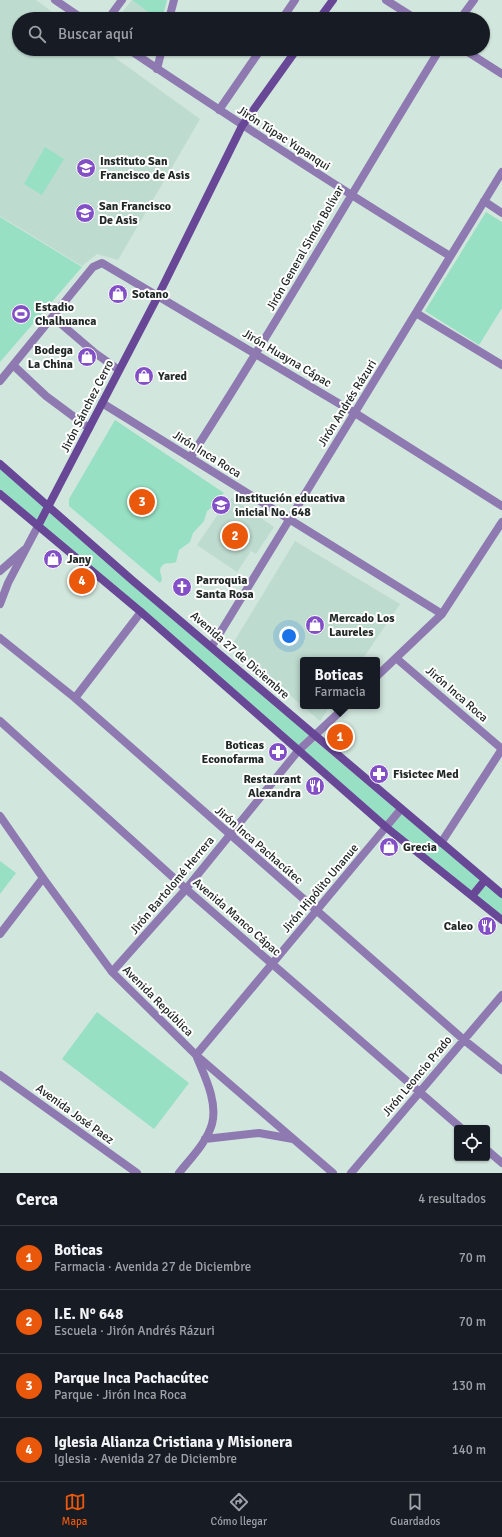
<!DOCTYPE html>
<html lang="es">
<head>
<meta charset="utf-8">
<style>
	:root { --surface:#171b24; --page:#20242c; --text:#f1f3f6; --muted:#9ea1a6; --line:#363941; --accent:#ea580c }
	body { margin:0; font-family:Signika,sans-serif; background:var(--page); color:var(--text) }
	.controls { position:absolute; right:12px; bottom:12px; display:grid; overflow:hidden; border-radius:4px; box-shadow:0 1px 3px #0004 }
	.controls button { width:36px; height:36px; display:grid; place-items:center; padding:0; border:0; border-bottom:1px solid var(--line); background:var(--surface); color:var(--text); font:20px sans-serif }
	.you { position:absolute; left:289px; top:636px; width:14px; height:14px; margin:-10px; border:3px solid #fff; border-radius:50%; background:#1a73e8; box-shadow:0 0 0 6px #1a73e833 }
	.badge { display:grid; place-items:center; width:26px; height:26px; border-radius:50%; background:var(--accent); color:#fff; font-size:13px; font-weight:700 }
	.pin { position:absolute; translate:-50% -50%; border:2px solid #fff; box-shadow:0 1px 4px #0006 }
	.popup { position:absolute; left:300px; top:657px; width:80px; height:52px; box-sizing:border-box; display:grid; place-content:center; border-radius:4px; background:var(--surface); filter:drop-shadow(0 1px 3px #0005); font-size:13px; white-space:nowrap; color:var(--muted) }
	.popup b { font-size:15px; color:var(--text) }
	.popup::after { content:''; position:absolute; left:50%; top:100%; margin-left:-8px; border:8px solid transparent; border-top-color:var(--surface) }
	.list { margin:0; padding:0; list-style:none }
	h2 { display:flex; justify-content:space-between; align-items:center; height:52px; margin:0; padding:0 16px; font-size:17px }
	h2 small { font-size:13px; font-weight:400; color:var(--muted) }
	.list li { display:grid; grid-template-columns:26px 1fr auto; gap:12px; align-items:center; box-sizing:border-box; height:64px; padding:0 16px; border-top:1px solid var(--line) }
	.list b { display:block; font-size:15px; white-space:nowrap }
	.list p { margin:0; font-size:13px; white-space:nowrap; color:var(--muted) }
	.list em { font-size:13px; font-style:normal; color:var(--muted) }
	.icon { flex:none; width:22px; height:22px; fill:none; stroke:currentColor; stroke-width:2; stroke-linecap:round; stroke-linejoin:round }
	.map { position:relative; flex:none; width:502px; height:1173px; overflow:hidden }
	.search { position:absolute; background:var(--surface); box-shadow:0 1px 3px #0004; left:12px; right:12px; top:12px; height:44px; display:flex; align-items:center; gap:10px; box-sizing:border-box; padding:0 14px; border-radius:22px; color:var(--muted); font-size:15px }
	.sheet { height:308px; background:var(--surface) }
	nav { display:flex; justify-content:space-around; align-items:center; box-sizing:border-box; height:56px; border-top:1px solid var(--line); background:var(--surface); font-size:11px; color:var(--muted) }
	nav a { display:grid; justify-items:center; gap:2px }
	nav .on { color:var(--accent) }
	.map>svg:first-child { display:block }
</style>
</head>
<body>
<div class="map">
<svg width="502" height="1173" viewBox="0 0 502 1173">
	<rect width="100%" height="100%" fill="#d1e6dd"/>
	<path fill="#bedbcf" d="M0,0H36L62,19H19V49H103L200,119L118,260L97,254L82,266L0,216Z
		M132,0L152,15L151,19H117Z
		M232,498L274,527L256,554L251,551L237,572L197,545L225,504L227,505Z
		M295,541L400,604L362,660H303V706H330L320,721L232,645Z"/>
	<path fill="#97e0c3" d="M132,0H167L162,19H151L152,15Z
		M45,147L64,159L42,195L24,184Z
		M486,212L502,222V308L479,345L425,311Z
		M0,217L82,267L0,362Z
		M115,420L224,493L215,501L214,506L207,511L204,521L193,533L190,542L179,550L176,562C169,565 162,560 160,571L162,579L160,583L69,506V499Z
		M0,467L45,507L37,521L0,489Z
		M50,513L309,735L298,746L42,525Z
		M315,741L502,898V917L390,826L304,751Z
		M0,861L16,873L0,894Z
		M97,1012L189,1083L154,1129L62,1059Z"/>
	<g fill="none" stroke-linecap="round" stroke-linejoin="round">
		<path stroke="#8e7ab1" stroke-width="8" d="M55,0L83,19
			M386,0L416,19
			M108,19L122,0
			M169,19L174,0
			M282,19L295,0
			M460,19L474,0
			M128,49C234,120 341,190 450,256
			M463,49L502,74
			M157,69L162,49
			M219,110L261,49
			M484,201L502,213
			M416,313L502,365
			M53,317L95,353L119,370
			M13,365L46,396L89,428
			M0,381L93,267L102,263L355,413L502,506
			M102,403L442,614
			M190,458C277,324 356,185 440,49
			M0,571L24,550
			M0,604L8,583L38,526
			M0,638L75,698L464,1040L502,1070
			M212,646L502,172
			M396,658L502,749L441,843
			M377,676L442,614L502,522
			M75,698L141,612
			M0,721L186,889L461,1128
			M0,816L43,878L112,972L196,1055L333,1173
			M0,934L43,878
			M112,972L186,889L298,751L346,706
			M0,1075L137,1173
			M205,1139L259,1133L293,1139
			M487,1150L502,1163
			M179,1173C190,1159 207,1142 212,1124C218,1101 204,1075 196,1055L401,809
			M351,1173L502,995"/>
		<path stroke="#684797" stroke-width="8" d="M319,19L333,0
			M0,464L132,580L502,894
			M0,494L141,612L387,828L502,920
			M38,526L158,296L242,126L297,49
			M472,896L485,880"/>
	</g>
	<defs>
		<symbol id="university-disc" viewBox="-11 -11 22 22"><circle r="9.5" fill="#834fc7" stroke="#fff"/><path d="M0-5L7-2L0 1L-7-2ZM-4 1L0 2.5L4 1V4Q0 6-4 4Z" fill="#fff"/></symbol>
		<symbol id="school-disc" viewBox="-11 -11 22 22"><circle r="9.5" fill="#834fc7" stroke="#fff"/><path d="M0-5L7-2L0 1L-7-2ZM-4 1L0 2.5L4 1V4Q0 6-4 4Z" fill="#fff"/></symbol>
		<symbol id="shop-disc" viewBox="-11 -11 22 22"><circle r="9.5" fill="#834fc7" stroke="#fff"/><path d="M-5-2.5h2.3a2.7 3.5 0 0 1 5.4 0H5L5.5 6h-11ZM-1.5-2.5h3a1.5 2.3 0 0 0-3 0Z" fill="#fff"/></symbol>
		<symbol id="stadium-disc" viewBox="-11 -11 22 22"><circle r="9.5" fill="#834fc7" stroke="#fff"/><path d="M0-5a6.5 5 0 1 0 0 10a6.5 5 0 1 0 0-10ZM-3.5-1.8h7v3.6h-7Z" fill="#fff"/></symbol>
		<symbol id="church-disc" viewBox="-11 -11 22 22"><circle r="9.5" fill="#834fc7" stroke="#fff"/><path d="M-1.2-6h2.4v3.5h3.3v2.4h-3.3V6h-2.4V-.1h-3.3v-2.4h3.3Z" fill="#fff"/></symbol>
		<symbol id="pharmacy-disc" viewBox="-11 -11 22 22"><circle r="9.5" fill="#834fc7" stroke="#fff"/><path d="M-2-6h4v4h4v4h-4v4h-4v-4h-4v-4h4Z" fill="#fff"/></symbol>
		<symbol id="restaurant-disc" viewBox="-11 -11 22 22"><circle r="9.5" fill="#834fc7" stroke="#fff"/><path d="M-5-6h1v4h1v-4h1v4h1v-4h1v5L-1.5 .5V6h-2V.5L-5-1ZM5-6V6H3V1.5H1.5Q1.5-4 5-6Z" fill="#fff"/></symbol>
	</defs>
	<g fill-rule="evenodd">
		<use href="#university-disc" x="75" y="157" width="22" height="22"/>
		<use href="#school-disc" x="74" y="202" width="22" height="22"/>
		<use href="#shop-disc" x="107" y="283" width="22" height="22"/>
		<use href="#stadium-disc" x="10" y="303" width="22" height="22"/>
		<use href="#shop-disc" x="76" y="346" width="22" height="22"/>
		<use href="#shop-disc" x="133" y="365" width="22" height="22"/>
		<use href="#school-disc" x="210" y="494" width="22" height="22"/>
		<use href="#shop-disc" x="42" y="548" width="22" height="22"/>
		<use href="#church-disc" x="171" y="576" width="22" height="22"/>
		<use href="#shop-disc" x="304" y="614" width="22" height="22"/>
		<use href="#pharmacy-disc" x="267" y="741" width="22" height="22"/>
		<use href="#pharmacy-disc" x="368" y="763" width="22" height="22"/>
		<use href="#restaurant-disc" x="304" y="775" width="22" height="22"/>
		<use href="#shop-disc" x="378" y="836" width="22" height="22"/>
		<use href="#restaurant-disc" x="476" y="915" width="22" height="22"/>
	</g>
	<g text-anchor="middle" stroke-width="4" stroke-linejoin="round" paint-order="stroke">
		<g font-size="12" fill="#212926" stroke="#fff">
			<text transform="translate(284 138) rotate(33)" y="4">Jirón Túpac Yupanqui</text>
			<text transform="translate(305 248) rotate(-60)" y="4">Jirón General Simón Bolívar</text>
			<text transform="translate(287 358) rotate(31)" y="4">Jirón Huayna Cápac</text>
			<text transform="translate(347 403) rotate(-58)" y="4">Jirón Andrés Rázuri</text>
			<text transform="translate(87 406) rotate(-63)" y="4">Jirón Sánchez Cerro</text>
			<text transform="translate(207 454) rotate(32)" y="4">Jirón Inca Roca</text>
			<text transform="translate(240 655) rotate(41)" y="4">Avenida 27 de Diciembre</text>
			<text transform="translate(457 694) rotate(41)" y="4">Jirón Inca Roca</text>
			<text transform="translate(259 845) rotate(41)" y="4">Jirón Inca Pachacútec</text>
			<text transform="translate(172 885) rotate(-50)" y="4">Jirón Bartolomé Herrera</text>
			<text transform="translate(320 888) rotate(-50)" y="4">Jirón Hipólito Unanue</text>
			<text transform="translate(237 917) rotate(41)" y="4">Avenida Manco Cápac</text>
			<text transform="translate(158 1001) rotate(45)" y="4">Avenida República</text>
			<text transform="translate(417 1076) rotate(-50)" y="4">Jirón Leoncio Prado</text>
			<text transform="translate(75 1114) rotate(36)" y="4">Avenida José Paez</text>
		</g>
		<g font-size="12" font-weight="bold" fill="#212926" stroke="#fff" text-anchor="start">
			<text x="100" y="165">Instituto San<tspan x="100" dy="14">Francisco de Asis</tspan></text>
			<text x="99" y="210">San Francisco<tspan x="99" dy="14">De Asis</tspan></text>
			<text x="132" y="298">Sotano</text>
			<text x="35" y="311">Estadio<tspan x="35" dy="14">Chalhuanca</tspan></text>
			<text x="73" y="354" text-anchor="end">Bodega<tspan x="73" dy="14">La China</tspan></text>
			<text x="158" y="380">Yared</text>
			<text x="235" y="502">Institución educativa<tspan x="235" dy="14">inicial No. 648</tspan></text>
			<text x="67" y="563">Jany</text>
			<text x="196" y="584">Parroquia<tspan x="196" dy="14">Santa Rosa</tspan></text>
			<text x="329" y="622">Mercado Los<tspan x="329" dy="14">Laureles</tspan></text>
			<text x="264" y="749" text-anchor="end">Boticas<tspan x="264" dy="14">Econofarma</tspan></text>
			<text x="393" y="778">Fisictec Med</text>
			<text x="301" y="783" text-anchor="end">Restaurant<tspan x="301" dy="14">Alexandra</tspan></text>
			<text x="403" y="851">Grecia</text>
			<text x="473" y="930" text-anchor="end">Caleo</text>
		</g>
	</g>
</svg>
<div class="controls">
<button><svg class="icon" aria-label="locate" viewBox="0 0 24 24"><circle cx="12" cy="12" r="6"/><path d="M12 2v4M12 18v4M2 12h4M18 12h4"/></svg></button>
</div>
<div class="you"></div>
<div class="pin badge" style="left:340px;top:737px">1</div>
<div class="popup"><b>Boticas</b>Farmacia</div>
<div class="pin badge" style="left:235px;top:536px">2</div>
<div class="pin badge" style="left:142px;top:502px">3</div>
<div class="pin badge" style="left:82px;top:581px">4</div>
<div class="search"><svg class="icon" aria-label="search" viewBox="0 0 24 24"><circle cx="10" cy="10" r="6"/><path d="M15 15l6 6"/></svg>Buscar aquí</div>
</div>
<section class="sheet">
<h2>Cerca<small>4 resultados</small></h2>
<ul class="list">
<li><span class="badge">1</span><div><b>Boticas</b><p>Farmacia · Avenida 27 de Diciembre</p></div><em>70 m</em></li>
<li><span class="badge">2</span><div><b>I.E. N° 648</b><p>Escuela · Jirón Andrés Rázuri</p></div><em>70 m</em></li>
<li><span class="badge">3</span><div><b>Parque Inca Pachacútec</b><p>Parque · Jirón Inca Roca</p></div><em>130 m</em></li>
<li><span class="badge">4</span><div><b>Iglesia Alianza Cristiana y Misionera</b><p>Iglesia · Avenida 27 de Diciembre</p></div><em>140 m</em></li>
</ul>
</section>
<nav>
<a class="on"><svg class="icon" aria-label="map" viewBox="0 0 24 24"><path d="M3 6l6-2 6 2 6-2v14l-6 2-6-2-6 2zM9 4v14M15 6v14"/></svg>Mapa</a>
<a><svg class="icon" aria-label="directions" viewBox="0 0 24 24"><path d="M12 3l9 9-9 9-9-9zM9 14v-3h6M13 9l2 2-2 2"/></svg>Cómo llegar</a>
<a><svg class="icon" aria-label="saved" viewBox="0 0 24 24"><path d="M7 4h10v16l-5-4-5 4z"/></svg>Guardados</a>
</nav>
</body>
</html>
